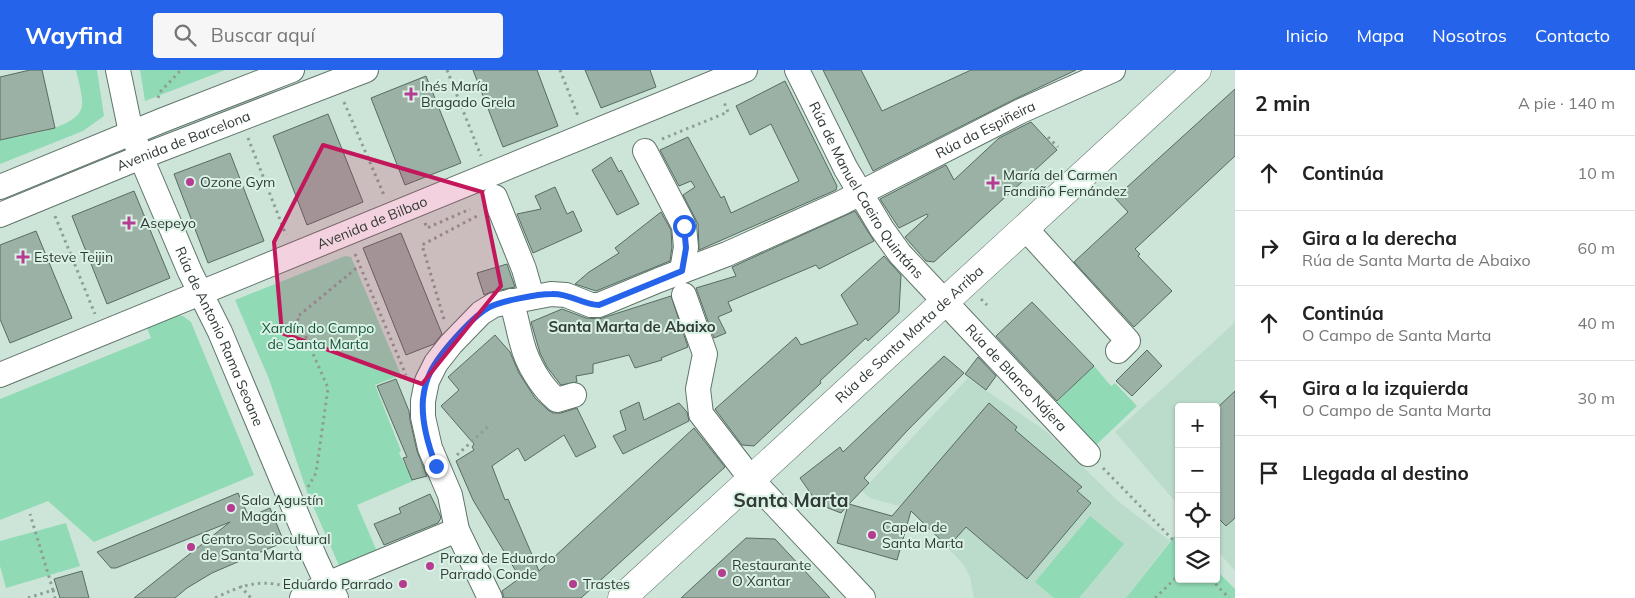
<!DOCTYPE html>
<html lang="es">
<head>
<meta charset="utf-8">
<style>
	:root { --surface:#fff; --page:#f6f6f6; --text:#222; --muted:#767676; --line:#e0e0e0; --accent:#2563eb }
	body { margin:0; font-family:Mulish,sans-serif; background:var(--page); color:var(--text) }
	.controls { position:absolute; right:15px; bottom:15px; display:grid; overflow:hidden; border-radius:5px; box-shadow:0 1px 4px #0004 }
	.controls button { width:45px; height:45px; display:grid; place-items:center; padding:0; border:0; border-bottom:1px solid var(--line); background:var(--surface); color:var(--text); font:25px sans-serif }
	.stop { position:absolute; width:15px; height:15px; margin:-11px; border:4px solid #2563eb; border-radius:50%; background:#fff }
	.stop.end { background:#2563eb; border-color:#fff; box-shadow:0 1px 5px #0008 }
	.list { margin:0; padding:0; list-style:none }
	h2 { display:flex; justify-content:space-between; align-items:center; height:65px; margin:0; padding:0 20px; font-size:21px }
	h2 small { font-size:16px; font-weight:400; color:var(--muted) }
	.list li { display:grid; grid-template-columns:32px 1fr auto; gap:15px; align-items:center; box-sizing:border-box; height:75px; padding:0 20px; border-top:1px solid var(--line) }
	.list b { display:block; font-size:19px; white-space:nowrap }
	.list p { margin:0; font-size:16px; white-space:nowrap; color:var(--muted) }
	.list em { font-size:16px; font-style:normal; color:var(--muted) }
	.icon { flex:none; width:28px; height:28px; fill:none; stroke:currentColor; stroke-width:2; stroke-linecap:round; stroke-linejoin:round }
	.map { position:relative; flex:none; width:1235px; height:528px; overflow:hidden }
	header { display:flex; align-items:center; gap:30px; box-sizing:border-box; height:70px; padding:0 25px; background:var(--accent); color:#fff }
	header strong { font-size:24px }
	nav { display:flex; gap:28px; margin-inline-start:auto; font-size:18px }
	.search { width:350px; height:45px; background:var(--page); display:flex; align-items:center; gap:12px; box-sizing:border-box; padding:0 18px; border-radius:5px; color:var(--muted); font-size:19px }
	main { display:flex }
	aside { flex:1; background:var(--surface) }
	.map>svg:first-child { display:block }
</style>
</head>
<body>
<header>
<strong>Wayfind</strong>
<div class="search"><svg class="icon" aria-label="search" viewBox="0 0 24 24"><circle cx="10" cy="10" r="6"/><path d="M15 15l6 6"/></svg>Buscar aquí</div>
<nav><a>Inicio</a><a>Mapa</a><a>Nosotros</a><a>Contacto</a></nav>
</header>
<main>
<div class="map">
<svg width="1235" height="528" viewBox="0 0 1235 528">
	<rect width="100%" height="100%" fill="#cde5d8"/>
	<path fill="#bcdccb" d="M1235,250V501L1216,479V337H1179V436L1115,362L1232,255Z
		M968,308L1047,362L1118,431L1170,471L1126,528H974L970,507L964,495L910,439L870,428L862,421Z"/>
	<path fill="#90dab5" d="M76,0H97L104,46L83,61L0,94V70C19,66 81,59 82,35C83,26 78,9 76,0Z
		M140,0H225L145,31Z
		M345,186L351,187L401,305L375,315L401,381L399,383L413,411L357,435L379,486L341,500L307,422L269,309L235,230Z
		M174,245L183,246L191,252L254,405L94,472L48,431L0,450V329L151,268L146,255Z
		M1094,296L1111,316L1115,313L1137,336L1096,375L1057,332Z
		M1090,446L1124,474L1079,528H1054L1035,512Z
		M66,453L80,496L6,518L0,496V471Z
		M1178,462L1179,509H1216V500L1235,519V528H1126Z"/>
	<path fill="#9bb1a5" stroke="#566c60" d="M30,0H42L55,58L0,70V7Z
		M473,0H537L558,56L503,77Z
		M585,0H650L656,17L601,38Z
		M823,0H861L882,41L971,0H1076L1015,29L873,101Z
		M426,6L461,93L405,115L371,28Z
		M785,11L837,116L836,120L699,180L698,154L683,125L695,117L691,111L679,116L660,80L688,67L721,128L724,126L731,143L799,111L771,54L750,65L736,36Z
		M1235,19V86L1135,179L1140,184L1138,186L1172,221L1134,257L1074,192L1128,142L1115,128Z
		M328,44L363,132L307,155L273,66Z
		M1031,52L1057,80L934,192L926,191L905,167L928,146L927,144L899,158L880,129L946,95L954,110L999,68Z
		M230,83L264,171L208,193L174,104Z
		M611,87L619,102L621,100L639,134L617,145L592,100Z
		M555,117L567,144L573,141L582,161L533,183L517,144L541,139L535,126Z
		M134,121L170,208L107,234L72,146Z
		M855,141L874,171L819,199L816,195L728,232L732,241L718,247L726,263L714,268L696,218L736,206L732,197Z
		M661,142L671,160L672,177L670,191L596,221L575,214L589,202L619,183L615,178Z
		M36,161L72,248L10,273L0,249V175Z
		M401,163L442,264L434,274L406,285L363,178Z
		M884,186L901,205L899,242L868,271L866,268L820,311L821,313L754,376L742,375L715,339L796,267L801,275L858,254L841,225Z
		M507,194L515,217L491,222L484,225L477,203Z
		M671,226L688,277L661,288L662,290L635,298L629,285L593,294V303L576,306L577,312L561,315L547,297L540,283L531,252L562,239L586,248L599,249Z
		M1032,232L1094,296L1057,331L996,266Z
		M495,265L510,282L519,303L535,328L548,340L553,343H561L577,338L596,377L576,387L564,365L525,391L518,378L492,396L505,430L508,429L539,501L694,358L725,397L581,528H504L502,521L520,508L473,430L456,391L474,380L472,377L474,374L441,336L459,320L448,307Z
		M1147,280L1162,296L1132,326L1116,311Z
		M944,286L964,303L906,362L864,408L869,413L849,434L892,446L989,333L1017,357L1015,360L1082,417L1077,421L1091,433L1027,509L966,457L948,477L911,441L897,490L837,473L848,435L841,443L818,434L800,408L840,377L843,382Z
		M978,287L996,306L986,320L965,304Z
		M396,309L409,341L410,350L417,381L427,406L412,410L403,388L407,387L377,316Z
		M1235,321V448L1226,456L1216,446V339Z
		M639,332L644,350L679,333L687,342L689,351L623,384L613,366L626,360L620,341Z
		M238,423L249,447L270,438L284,472L212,503L187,518L175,528H134L230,452L116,498H111L97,482Z
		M430,424L440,445L441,448L438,453L384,475L374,454L401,443L399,438Z
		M746,468L775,469L830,528H681Z
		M82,501L89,528H60L54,509Z"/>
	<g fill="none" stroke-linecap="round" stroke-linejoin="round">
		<defs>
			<g id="street">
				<path id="s1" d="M118,0L129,53L141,87L190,202L220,262L315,488L327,514L336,528"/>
				<path id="s2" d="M797,0L846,99L882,159L900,184L1088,384"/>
				<path d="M645,81L684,156L686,177L682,201"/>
				<path d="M0,117L163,50L292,0"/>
				<path d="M495,127L524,199L532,227"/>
				<path id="s3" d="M0,145L141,87L366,0"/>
				<path d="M1026,159L1128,271L1118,281"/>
				<path d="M684,225L705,284L698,319L701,344L752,410L863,528"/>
				<path d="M511,231C516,245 518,259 522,273C527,293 541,317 557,330L574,325"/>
				<path id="s4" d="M0,305L745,0"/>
				<path d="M302,528L327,514L457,460"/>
				<path id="s5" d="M490,528L457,460L450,425L430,378L423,347V331L427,311L436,293L451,274L481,243L494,235L551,224L566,225L591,235H599L659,210L727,184L841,133L1021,41L1113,0"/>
			</g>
			<g id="secondary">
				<path id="s6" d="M622,528L1197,0"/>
			</g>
		</defs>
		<use href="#street" stroke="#5f7569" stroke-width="26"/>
		<use href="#secondary" stroke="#5f7569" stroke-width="29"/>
		<path stroke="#8d9f95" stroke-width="3" stroke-dasharray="2.5 4" stroke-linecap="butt" d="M447,0L481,86
			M560,0L578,46
			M158,28L160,22L181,0
			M344,32L384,125
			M1048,67L1058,77
			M248,68L286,165
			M662,69L728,42L724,32
			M55,146L95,244
			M425,153L427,158L470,139
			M355,184L406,305
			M981,229L987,235
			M444,249L422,175L479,145
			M457,385L491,354
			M1103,398L1179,476
			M308,417L316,403L328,318L297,247L359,196
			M1211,509L1229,528
			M240,516L251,528
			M53,520L55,528
			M28,528L53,520L30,444
			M215,528C240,516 257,509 285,516
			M1155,528L1179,505"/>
		<use href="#street" stroke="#fff" stroke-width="24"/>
		<use href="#secondary" stroke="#fff" stroke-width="28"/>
	</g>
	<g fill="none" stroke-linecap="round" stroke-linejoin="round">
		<path stroke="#2563eb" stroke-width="6" d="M436,396C428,375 421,352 423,329C424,320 426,311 430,303C438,285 471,248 488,238C500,231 538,224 552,224C569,223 583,235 599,235L682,201L686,178L684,156"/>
	</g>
	<path fill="#c2185b" fill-opacity="0.2" stroke="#c2185b" stroke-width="4" stroke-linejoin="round" d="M323,75L482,122L501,216L422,314L282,263L274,172Z"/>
	<g fill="#b53d91" stroke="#daf2e5" stroke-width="2">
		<path d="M408.5 16.5h5v5h5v5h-5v5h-5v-5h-5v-5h5z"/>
		<circle cx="190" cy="112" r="5"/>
		<path d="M990.5 105.5h5v5h5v5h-5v5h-5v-5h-5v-5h5z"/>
		<path d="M126.5 145.5h5v5h5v5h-5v5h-5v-5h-5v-5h5z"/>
		<path d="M20.5 179.5h5v5h5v5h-5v5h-5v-5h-5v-5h5z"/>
		<circle cx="231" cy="438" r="5"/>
		<circle cx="872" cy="465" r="5"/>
		<circle cx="191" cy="477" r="5"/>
		<circle cx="430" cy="496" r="5"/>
		<circle cx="722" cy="503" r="5"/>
		<circle cx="403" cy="514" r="5"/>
		<circle cx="573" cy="514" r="5"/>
	</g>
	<g text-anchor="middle" stroke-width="4" stroke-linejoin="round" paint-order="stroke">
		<g font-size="14" fill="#323b36" stroke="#daf2e5" text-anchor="start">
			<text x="421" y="21">Inés María<tspan x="421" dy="16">Bragado Grela</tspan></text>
			<text x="1003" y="110">María del Carmen<tspan x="1003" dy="16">Fandiño Fernández</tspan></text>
			<text x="200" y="117">Ozone Gym</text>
			<text x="140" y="158">Asepeyo</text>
			<text x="34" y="192">Esteve Teijin</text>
			<text x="241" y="435">Sala Agustín<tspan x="241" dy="16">Magán</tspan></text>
			<text x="882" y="462">Capela de<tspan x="882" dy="16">Santa Marta</tspan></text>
			<text x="201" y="474">Centro Sociocultural<tspan x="201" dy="16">de Santa Marta</tspan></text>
			<text x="440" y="493">Praza de Eduardo<tspan x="440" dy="16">Parrado Conde</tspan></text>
			<text x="732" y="500">Restaurante<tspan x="732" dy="16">O Xantar</tspan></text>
			<text x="393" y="519" text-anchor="end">Eduardo Parrado</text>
			<text x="583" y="519">Trastes</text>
		</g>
		<g font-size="14" fill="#323b36" stroke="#daf2e5">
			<text dy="5" stroke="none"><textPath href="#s5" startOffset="866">Rúa da Espiñeira</textPath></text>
			<text dy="5" stroke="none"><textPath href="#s3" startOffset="198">Avenida de Barcelona</textPath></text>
			<text dy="5" stroke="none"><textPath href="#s2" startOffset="139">Rúa de Manuel Caeiro Quintáns</textPath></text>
			<text dy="5" stroke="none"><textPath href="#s4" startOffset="402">Avenida de Bilbao</textPath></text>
			<text dy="5" stroke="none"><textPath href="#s6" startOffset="390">Rúa de Santa Marta de Arriba</textPath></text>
			<text dy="5" stroke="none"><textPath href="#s1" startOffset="286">Rúa de Antonio Rama Seoane</textPath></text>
			<text dy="5" stroke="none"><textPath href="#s2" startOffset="381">Rúa de Blanco Nájera</textPath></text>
		</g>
		<g font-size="14" fill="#17543b" stroke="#daf2e5">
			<text x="318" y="263">Xardín do Campo<tspan x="318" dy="16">de Santa Marta</tspan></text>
		</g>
		<g font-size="15" font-weight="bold" fill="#323b36" stroke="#daf2e5">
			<text x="632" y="262">Santa Marta de Abaixo</text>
		</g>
		<g font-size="19" font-weight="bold" fill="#323b36" stroke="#daf2e5">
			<text x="791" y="437">Santa Marta</text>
		</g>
	</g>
</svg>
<div class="controls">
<button>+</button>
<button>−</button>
<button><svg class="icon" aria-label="locate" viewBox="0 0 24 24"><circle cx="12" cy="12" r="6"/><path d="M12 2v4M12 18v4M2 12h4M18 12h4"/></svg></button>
<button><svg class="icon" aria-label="layers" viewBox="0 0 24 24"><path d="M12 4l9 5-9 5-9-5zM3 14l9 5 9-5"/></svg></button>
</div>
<div class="stop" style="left:684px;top:156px"></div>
<div class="stop end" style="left:436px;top:396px"></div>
</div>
<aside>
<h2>2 min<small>A pie · 140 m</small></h2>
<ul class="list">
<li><svg class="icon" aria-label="ahead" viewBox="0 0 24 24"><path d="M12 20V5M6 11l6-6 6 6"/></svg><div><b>Continúa</b></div><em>10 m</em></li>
<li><svg class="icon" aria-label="right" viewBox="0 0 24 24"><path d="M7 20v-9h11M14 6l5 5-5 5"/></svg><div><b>Gira a la derecha</b><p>Rúa de Santa Marta de Abaixo</p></div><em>60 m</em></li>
<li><svg class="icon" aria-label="ahead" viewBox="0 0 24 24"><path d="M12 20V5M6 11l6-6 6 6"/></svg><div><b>Continúa</b><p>O Campo de Santa Marta</p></div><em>40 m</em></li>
<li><svg class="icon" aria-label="left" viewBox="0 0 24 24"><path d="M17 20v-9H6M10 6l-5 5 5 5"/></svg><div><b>Gira a la izquierda</b><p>O Campo de Santa Marta</p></div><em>30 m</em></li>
<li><svg class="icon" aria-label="arrive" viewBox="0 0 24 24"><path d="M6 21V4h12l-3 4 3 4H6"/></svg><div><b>Llegada al destino</b></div></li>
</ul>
</aside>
</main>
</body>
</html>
